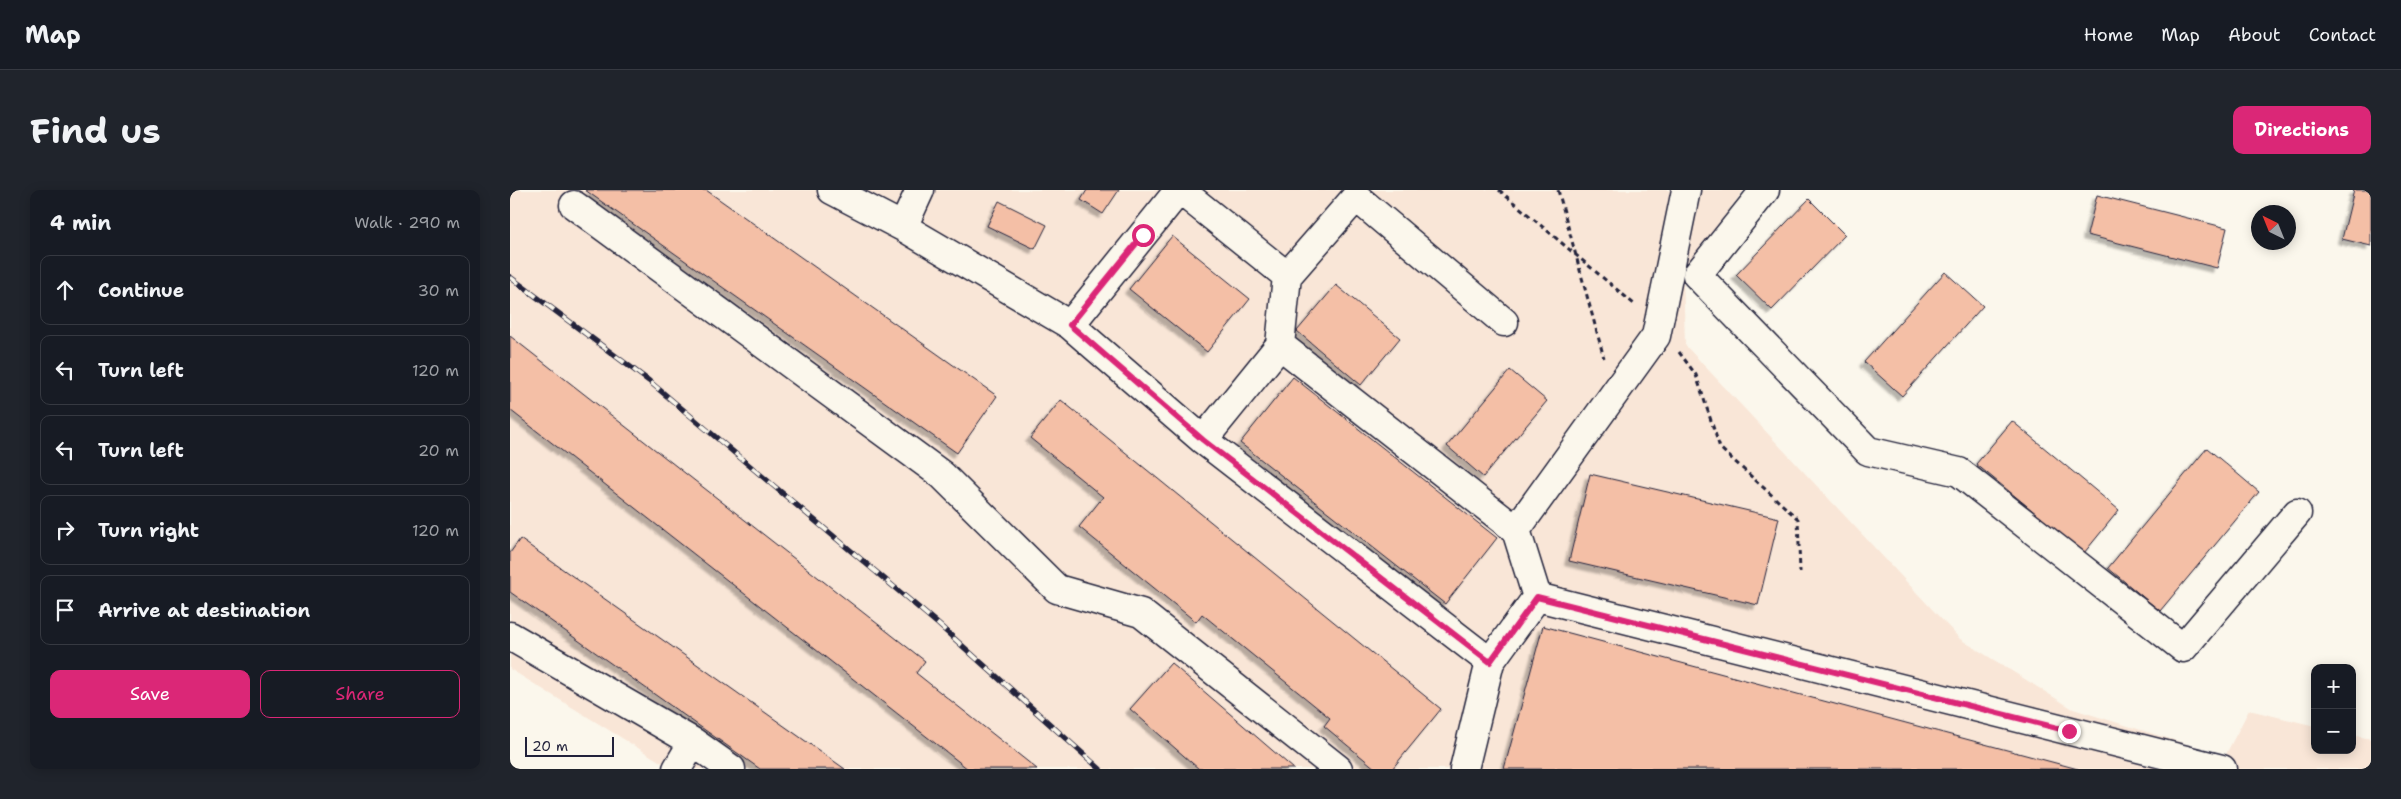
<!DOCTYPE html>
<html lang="en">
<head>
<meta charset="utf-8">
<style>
	:root { --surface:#171b24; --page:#20242c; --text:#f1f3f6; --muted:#9ea1a6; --line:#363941; --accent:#db2777 }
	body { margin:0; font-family:"Shantell Sans",sans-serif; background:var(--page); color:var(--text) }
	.controls { position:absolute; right:15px; bottom:15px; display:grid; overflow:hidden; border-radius:10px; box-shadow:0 2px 12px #0003 }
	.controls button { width:45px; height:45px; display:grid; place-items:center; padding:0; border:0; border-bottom:1px solid var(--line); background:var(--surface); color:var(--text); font:25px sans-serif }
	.compass { position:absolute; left:1741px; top:15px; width:45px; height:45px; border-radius:50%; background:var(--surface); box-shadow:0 2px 12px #0003; rotate:317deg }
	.scale { position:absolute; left:15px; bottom:12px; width:89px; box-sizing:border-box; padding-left:5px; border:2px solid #22223b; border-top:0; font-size:14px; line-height:18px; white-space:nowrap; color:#22223b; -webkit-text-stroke:4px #fbf7ec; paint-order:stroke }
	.stop { position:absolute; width:15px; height:15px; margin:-11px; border:4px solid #db2777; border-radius:50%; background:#fff }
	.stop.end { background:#db2777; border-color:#fff; box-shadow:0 1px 5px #0008 }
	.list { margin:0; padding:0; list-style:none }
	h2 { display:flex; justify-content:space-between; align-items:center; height:65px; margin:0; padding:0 20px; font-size:21px }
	h2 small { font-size:16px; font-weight:400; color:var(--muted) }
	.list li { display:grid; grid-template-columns:32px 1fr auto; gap:15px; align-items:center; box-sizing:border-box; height:70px; margin:0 10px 10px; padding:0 10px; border:1px solid var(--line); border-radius:10px }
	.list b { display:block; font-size:19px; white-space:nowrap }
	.list em { font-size:16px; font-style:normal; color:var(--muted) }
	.actions { display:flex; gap:10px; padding:15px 20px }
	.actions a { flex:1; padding:11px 0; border:1px solid var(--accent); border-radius:10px; text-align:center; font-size:18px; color:var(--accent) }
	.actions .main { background:var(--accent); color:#fff }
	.icon { flex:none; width:28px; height:28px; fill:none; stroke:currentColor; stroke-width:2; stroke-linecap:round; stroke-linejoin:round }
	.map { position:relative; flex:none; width:1861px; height:579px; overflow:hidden; border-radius:10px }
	header { display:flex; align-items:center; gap:30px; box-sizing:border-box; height:70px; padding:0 25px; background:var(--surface); border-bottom:1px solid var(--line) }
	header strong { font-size:24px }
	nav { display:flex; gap:28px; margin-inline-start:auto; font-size:18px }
	.intro { display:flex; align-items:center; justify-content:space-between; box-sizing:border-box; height:120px; padding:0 30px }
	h1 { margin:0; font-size:35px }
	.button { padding:12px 22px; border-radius:10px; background:var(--accent); color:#fff; font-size:18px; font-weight:700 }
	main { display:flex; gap:30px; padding:0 30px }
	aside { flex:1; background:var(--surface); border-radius:10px; box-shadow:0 2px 12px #0003 }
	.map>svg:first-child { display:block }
</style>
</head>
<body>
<header>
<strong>Map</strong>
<nav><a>Home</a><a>Map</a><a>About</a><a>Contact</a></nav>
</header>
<div class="intro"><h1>Find us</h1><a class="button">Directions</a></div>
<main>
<aside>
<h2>4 min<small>Walk · 290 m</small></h2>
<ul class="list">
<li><svg class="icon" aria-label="ahead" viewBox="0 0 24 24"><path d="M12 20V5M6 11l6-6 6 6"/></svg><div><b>Continue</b></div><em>30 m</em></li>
<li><svg class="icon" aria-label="left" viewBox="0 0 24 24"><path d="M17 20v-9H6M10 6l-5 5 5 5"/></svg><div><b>Turn left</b></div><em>120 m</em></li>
<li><svg class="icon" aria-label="left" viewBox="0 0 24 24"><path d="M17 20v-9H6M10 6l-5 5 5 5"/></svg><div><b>Turn left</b></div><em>20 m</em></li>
<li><svg class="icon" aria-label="right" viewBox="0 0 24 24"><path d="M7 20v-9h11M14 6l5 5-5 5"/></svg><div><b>Turn right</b></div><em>120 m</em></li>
<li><svg class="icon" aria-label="arrive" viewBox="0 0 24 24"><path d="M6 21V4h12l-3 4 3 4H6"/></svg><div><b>Arrive at destination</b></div></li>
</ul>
<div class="actions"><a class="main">Save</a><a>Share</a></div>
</aside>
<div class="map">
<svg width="1861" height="579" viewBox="0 0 1861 579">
	<defs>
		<filter id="shadow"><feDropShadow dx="-4.5" dy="4.5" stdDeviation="1" flood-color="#0004"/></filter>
	</defs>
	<rect width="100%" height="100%" fill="#fbf7ec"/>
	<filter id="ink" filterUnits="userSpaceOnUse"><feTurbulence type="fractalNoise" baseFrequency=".02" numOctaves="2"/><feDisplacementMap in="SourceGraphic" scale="10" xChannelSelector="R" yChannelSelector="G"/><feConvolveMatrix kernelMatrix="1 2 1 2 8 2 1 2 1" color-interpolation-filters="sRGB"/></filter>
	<g filter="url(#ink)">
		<path fill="#f9e6d7" d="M0,0H1234L1173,81L1175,155L1450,449L1563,519L1715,566L1739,520L1805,536V560H1842V545L1861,549V579H162L0,479Z"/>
		<path fill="#f4bfa6" stroke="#22223b" filter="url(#shadow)" d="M75,0H196L487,206L447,263Z
			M577,0H609L593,24L571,10Z
			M1844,0H1861V56L1832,49Z
			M1587,5L1717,38L1707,78L1577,45Z
			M1299,9L1335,45L1262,120L1226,85Z
			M489,11L537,35L525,59L477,36Z
			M662,46L740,109L697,162L619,99Z
			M1435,82L1473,116L1392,206L1354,172Z
			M826,95L890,148L851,195L787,141Z
			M0,146L415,471L406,483L527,579H458L0,220Z
			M1000,180L1037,211L973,287L937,256Z
			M783,187L987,348L935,414L730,253Z
			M551,210L931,519L882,579H866L814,536L820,528L692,424L686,432L569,337L593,307L520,248Z
			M1502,231L1609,320L1574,363L1466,274Z
			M1697,258L1749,302L1650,421L1598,378Z
			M1080,284L1269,328L1248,415L1059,371Z
			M10,349L335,579H250L0,402V363Z
			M1033,436L1568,579H994Z
			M661,473L784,579H689L620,519Z"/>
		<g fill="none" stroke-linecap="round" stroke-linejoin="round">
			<defs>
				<path id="minor" d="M322,0L393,37L560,135L669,0
					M670,0L777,86L846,7L994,132
					M1255,0L1187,85L1358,261L1449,282L1673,458L1787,323
					M64,15L432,285L547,399L631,423L828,579
					M393,37L410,0
					M777,86L770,155L1006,340L1027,407L980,472
					M560,135L693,250L980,472L954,579
					M693,250L770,155
					M1006,340L1146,146L1176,0
					M1027,407L1712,579
					M0,446L183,552L167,579
					M183,552L221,579"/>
			</defs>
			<use href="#minor" stroke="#22223b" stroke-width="31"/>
			<path stroke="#22223b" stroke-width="3" stroke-dasharray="5 4" stroke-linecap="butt" d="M989,0L1124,114
				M1048,0L1094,168
				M1169,162L1186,185L1210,258L1288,329L1290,382"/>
			<use href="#minor" stroke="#fbf7ec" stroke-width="28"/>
			<defs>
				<path id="rail" d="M0,87L139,191L428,434L590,579"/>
			</defs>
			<use href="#rail" stroke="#22223b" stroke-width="5.5"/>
			<use href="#rail" stroke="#fbf7ec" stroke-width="4" stroke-dasharray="11" stroke-linecap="butt"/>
		</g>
	</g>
	<g fill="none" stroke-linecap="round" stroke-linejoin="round" filter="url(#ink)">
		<path stroke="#db2777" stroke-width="6" d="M633,45L560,135L693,250L980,472L1027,407L1559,541"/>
	</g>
</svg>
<div class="controls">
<button>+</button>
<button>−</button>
</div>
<svg class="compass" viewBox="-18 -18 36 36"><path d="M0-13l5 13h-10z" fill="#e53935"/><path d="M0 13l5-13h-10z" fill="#9ea1a6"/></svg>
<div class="scale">20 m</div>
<div class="stop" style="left:633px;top:45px"></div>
<div class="stop end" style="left:1559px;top:541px"></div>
</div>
</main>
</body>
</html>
